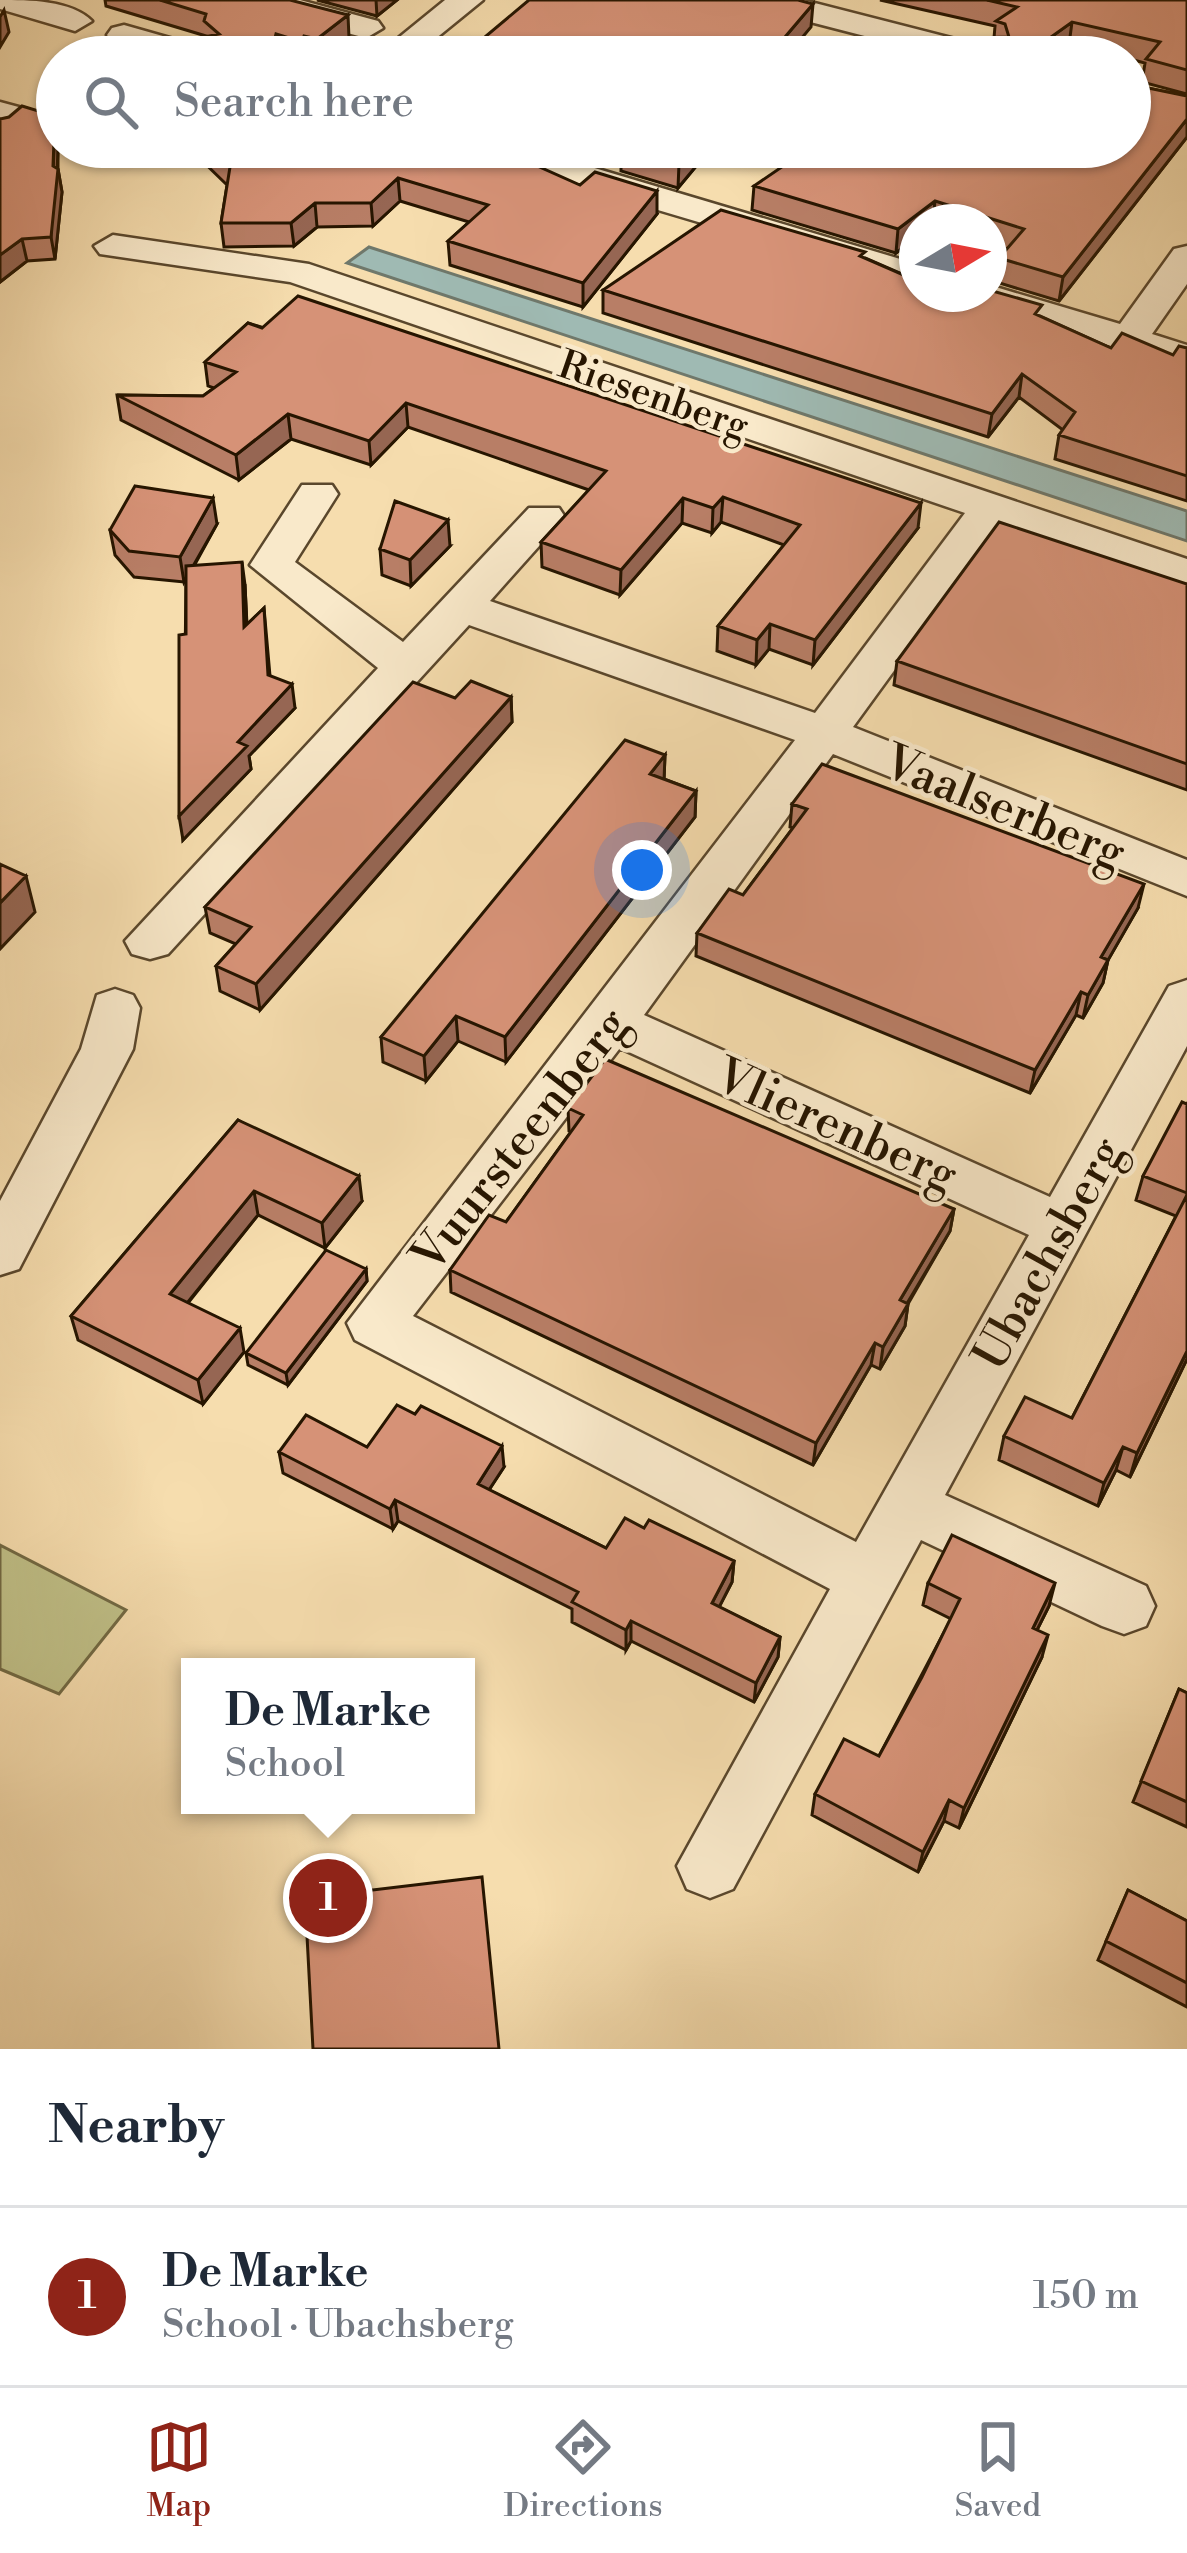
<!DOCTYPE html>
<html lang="en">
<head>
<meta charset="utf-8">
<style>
	:root { --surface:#fff; --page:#f6f6f7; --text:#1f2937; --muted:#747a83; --line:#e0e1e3; --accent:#8f2418 }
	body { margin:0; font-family:"Libre Bodoni",serif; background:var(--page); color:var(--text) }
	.compass { position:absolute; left:899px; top:204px; width:108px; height:108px; border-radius:50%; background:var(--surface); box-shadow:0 3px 9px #0004; rotate:80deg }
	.you { position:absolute; left:642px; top:870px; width:42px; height:42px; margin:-30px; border:9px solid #fff; border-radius:50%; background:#1a73e8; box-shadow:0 0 0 18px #1a73e833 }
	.badge { display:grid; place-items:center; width:78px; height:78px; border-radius:50%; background:var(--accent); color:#fff; font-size:39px; font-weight:700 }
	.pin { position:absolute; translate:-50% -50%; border:6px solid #fff; box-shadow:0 3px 12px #0006 }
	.popup { position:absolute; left:181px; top:1658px; width:294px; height:156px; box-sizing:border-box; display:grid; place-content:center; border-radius:0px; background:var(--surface); filter:drop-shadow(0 3px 9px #0005); font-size:39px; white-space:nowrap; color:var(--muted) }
	.popup b { font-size:45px; color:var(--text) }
	.popup::after { content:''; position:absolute; left:50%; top:100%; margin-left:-24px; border:24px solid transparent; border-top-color:var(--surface) }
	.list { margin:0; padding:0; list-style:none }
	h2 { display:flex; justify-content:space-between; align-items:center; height:156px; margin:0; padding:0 48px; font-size:51px }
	h2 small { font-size:39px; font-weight:400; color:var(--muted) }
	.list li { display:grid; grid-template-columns:78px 1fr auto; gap:36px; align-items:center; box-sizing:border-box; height:180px; padding:0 48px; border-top:3px solid var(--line) }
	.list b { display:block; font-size:45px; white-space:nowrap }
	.list p { margin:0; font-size:39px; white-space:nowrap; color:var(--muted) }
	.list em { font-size:39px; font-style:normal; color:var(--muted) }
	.icon { flex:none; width:66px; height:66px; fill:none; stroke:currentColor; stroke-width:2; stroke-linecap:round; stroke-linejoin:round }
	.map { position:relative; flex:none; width:1187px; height:2049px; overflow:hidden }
	.search { position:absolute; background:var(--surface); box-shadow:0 3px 9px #0004; left:36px; right:36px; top:36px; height:132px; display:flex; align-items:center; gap:30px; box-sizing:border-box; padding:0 42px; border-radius:66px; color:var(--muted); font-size:45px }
	.sheet { height:336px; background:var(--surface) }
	nav { display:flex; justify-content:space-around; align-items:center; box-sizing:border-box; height:168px; border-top:3px solid var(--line); background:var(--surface); font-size:33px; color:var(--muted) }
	nav a { display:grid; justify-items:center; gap:6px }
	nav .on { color:var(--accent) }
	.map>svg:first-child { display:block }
</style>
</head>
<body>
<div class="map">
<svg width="1187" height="2049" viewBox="0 0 1187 2049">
	<rect width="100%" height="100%" fill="#f6ddae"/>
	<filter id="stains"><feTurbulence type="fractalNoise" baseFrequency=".00167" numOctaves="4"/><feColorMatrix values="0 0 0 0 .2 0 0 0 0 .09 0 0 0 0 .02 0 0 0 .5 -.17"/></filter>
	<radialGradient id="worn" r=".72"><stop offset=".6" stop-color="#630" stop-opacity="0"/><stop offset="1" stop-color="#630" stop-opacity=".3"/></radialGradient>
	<path fill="#c0c088" stroke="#736a44" stroke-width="3" d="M0,1545L126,1610L59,1694L0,1669Z"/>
	<path fill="#9fbab3" stroke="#6f786b" stroke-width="3" d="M369,247L1187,511V541L347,263Z"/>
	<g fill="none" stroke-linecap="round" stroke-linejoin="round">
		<defs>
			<path id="minor" d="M0,0C29,0 71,0 92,21L75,31L0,9Z
				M245,0H300L378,21L383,28L366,38L250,7Z
				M445,0H483L413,57H375Z
				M747,0H803L998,50L1003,57H946L752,7Z
				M124,25L212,50L217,57H163L112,42L107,35L112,28Z
				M0,102L26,109L32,116L12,135L0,139Z
				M468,147H524L917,264V287L473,155Z
				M113,235L309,264L1187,559V588L1000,525L853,727L1187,860V896L833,754L644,1015L1050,1197L1169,986L1187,980V1046L945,1495L1146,1586L1155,1606L1146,1626L1124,1634L1102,1626L921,1540L733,1889L710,1898L687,1889L677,1866L830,1589L355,1340L347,1323L795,740L469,625L168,954L150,959L132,954L125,941L378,668L250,565L302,485H332L338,494L295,562L403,642L529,508H559L565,517L490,601L815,713L965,513L290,282L100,254L94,246ZM620,1048L1029,1235L856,1542L413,1316Z
				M1187,246V284L1152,334L1187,345V369L965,302L959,294H989V285L1120,324L1174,249Z
				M115,989L133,995L140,1008L133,1049L19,1269L0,1275V1201L81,1049L97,995Z"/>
		</defs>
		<use href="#minor" stroke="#5a472c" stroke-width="5"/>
		<use href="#minor" fill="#f9e9ca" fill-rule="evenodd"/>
	</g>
	<path fill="#b87e66" stroke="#261500" stroke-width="3" d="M105,0H290L349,38L325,57H194L206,36L106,6Z
		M317,0H397L377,16Z
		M880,0H1187V94L1142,82L1145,63L1130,59V57H1120L1069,45L1052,57H943L994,38L995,26Z
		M1133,85L1187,96V137L1059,301L996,282L999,258L1007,249L989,243V222H917V237L896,253L752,210L754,186L1130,147Z
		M0,119L58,147V169L62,192L55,259L27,261L0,282Z
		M188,147H289L307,164L580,185L657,214L583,307L450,265L448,241L469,222L400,201L373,226L317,227L294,246L224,247L221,223L227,185Z
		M621,147H712L678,188L621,171Z
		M865,258L964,301L1040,316L1111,348L1173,355L1187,348V501L1055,459L1059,435L1063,430L1019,397L988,437L603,313V290Z
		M248,323L918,528L813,665L769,649L756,665L717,651L718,626L784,545L721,522L712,533L682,523L620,595L542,567L541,542L589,490L408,427L371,465L291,439L239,480L121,420L117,395L203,396L214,388L208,386L205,362Z
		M217,524L194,566L245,585L247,625L264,608L270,676L295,708L249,756L251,769L183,840L186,580L184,582L134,577L115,555L110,530Z
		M450,546L411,586L382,575L380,549Z
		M1187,584V790L894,685L897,661Z
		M511,697L512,722L260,1010L220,991L216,966L236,944L210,933L205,907L455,698Z
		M665,755L664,779L696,791L695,817L506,1062L458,1041L426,1081L383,1062L381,1037Z
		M792,804L1138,908L1108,960L1103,983L1083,1018L1076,1015L1030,1093L696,956L697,933L743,895L793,828L790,827Z
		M1187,1104V1359L1130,1477L1116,1470L1098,1506L999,1460L1004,1436L1072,1418L1176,1216L1136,1200L1143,1176Z
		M568,1108L954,1209L950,1231L908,1304L905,1326L880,1369L871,1365L813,1465L451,1292L450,1270L506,1222L571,1132L569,1131Z
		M238,1120L362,1201L325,1248L258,1215L188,1303L244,1352L203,1404L78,1340L71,1316Z
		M366,1269L367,1281L288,1385L248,1365L246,1353Z
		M367,1447L504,1467L489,1490L606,1548L644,1528L734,1561L732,1582L719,1607L780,1637L778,1657L754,1702L631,1641L626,1650L572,1622V1609L398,1521L393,1529L283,1473L279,1452Z
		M928,1583L1049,1606L1037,1630L1042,1657L959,1828L944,1821L918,1872L812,1815L815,1794L879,1756L951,1619L923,1605Z
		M1179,1689L1187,1693V1827L1133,1802Z
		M1128,1890L1187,1921V2007L1098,1960Z"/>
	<path fill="#966653" stroke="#261500" stroke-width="3" d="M376,0H397L377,16Z
		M813,4L811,27L786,57H768Z
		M4,10L9,32L0,47V17Z
		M348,15L349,38L325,57H319L317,39Z
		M1072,22L1069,45L1052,57H1023Z
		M276,34L278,57H270Z
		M55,116L58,147L57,175L58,169L62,192L55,259L51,237Z
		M1187,119V137L1059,301L1063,277Z
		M693,147H712L678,188L679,164Z
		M398,178L400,201L373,226L371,203Z
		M657,191V214L583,307V283Z
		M935,201L933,222H917V237L896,253L898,229Z
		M315,203L317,227L294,246L291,223Z
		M22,239L27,261L0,282V255Z
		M1022,374L1019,397L988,437L992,414Z
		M406,403L408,427L371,465L369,441Z
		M288,414L291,439L239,480L236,455Z
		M723,497L721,522L712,533L713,508Z
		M213,498L217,524L184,582L180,557Z
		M683,498L682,523L620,595L621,570Z
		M921,503L918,528L813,665L815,640Z
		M448,520L450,546L411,586L410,560Z
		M242,562L245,585L248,651L244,627Z
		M770,624L769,649L756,665L757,640Z
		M292,684L295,708L249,756L251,769L183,840L179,816L238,742Z
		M511,697L512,722L260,1010L256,984Z
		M665,755L664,781L650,774Z
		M696,791L695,817L506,1062L505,1037Z
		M26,876L35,912L0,949V903Z
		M1144,884L1138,908L1096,981L1101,957Z
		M1108,960L1103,983L1083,1018L1088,995Z
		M1081,992L1076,1015L1030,1093L1035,1070Z
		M456,1016L458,1041L426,1081L424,1056Z
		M359,1176L362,1201L325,1248L322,1223Z
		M254,1191L258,1215L175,1318L170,1294Z
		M954,1209L950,1231L896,1322L900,1300Z
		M366,1269L367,1281L288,1385L286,1373Z
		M908,1304L905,1326L880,1369L883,1347Z
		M240,1328L244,1352L203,1404L198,1380Z
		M875,1343L871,1365L813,1465L816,1443Z
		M1187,1351V1359L1130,1477L1137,1453Z
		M502,1446L504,1467L479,1505L478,1484Z
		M1123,1447L1116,1470L1098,1506L1104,1483Z
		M395,1500L398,1521L393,1529L390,1509Z
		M734,1561L732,1582L711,1623L712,1603Z
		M1055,1583L1049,1606L1027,1650L1033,1628Z
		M631,1621V1641L626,1650V1630Z
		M1048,1635L1042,1657L959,1828L964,1808Z
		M780,1637L778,1657L754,1702L756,1683Z
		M949,1800L944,1821L918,1872L923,1852Z"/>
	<path fill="#d69277" stroke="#261500" stroke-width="3" d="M160,0H290L348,15L317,39L304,36L302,42L276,34L270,57H194L199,38L219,34L204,21L206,14Z
		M529,0H798L813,4L768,57H461Z
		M987,0H1187V70L1146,59L1160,42L1072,22L1023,57H943L971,38L1009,37L1005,24L996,21L1017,7Z
		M1130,80L1133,85L1187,96V119L1063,277L999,258L1024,229L935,201L898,229L754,186L811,147H1130Z
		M22,106L55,116L53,166L58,169L51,237L22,239L0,255V119L9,117Z
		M209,147H289L307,164L327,147H495L580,185L595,172L657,191L583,283L448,241L488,205L398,178L371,203H315L291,223H221L230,167Z
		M621,147H693L679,164Z
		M721,210L865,252L860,256L917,281V294H947L964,301L970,294H989V290L1042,305L1035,314L1111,348L1122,333L1173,355L1179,346L1187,348V476L1059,435L1075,412L1022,374L992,414L603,290Z
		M298,296L921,503L815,640L770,624L757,640L718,626L800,525L723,497L713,508L683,498L621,570L541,542L606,471L406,403L369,441L288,414L236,455L117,395L203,396L236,372L205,362L248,323L262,328Z
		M135,486L213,498L180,557L129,551L110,530Z
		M395,501L448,520L410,560L380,549Z
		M999,522L1187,584V764L897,661Z
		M242,562L244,627L264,608L268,675L292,684L238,742L247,746L179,816V635L186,634V566Z
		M471,681L511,697L256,984L216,966L251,927L205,907L413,682L455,698Z
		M625,740L665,755L650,774L696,791L505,1037L456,1016L424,1056L381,1037Z
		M822,764L1144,884L1101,957L1108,960L1088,995L1081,992L1035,1070L697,933L729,889L743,895L807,809L792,804Z
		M0,864L26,876L0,903Z
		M605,1059L954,1209L900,1300L908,1304L883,1347L875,1343L816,1443L450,1270L489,1215L506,1222L583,1115L568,1108Z
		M1182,1102L1187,1104V1193L1143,1176Z
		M238,1120L359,1176L322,1223L254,1191L170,1294L240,1328L198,1380L71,1316Z
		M1187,1195V1351L1137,1453L1123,1447L1104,1483L1004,1436L1025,1397L1072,1418Z
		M326,1250L366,1269L286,1373L246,1353Z
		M397,1405L415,1414L421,1406L502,1446L478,1484L606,1548L625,1518L644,1528L649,1520L734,1561L712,1603L780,1637L756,1683L631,1621L626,1630L572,1602L578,1592L395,1500L390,1509L279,1452L306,1415L367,1447Z
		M952,1535L1055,1583L1033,1628L1048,1635L964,1808L949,1800L923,1852L815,1794L844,1739L879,1756L922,1677L960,1599L928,1583Z
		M1179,1689L1187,1693V1802L1141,1781Z
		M482,1877L499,2049H313L305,1898Z
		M1128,1890L1187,1921V1983L1106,1941Z"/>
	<g text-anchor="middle" stroke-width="9" stroke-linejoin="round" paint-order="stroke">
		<g font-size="39" fill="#261500" stroke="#f9e9ca">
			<text transform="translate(654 394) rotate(19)" y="14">Riesenberg</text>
		</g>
		<g font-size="48" fill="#261500" stroke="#f9e9ca">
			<text transform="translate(1005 806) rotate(22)" y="17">Vaalserberg</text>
			<text transform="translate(837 1124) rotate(24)" y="17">Vlierenberg</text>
			<text transform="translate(519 1139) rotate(-52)" y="17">Vuursteenberg</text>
			<text transform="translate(1047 1253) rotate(-61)" y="17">Ubachsberg</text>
		</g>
	</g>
	<rect width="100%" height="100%" filter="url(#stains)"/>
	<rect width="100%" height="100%" fill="url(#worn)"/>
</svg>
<svg class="compass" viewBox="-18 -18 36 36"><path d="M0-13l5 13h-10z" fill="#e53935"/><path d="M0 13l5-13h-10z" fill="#747a83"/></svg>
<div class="you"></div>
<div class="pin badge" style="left:328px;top:1898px">1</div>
<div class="popup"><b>De Marke</b>School</div>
<div class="search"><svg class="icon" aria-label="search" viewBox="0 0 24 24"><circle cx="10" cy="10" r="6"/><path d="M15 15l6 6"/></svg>Search here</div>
</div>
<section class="sheet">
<h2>Nearby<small></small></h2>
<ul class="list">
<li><span class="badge">1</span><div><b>De Marke</b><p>School · Ubachsberg</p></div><em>150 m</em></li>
</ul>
</section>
<nav>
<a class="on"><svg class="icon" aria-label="map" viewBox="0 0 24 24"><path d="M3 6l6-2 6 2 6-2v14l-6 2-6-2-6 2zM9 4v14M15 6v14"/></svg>Map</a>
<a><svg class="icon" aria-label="directions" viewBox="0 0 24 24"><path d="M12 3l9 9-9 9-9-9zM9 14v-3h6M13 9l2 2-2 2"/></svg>Directions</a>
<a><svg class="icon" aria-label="saved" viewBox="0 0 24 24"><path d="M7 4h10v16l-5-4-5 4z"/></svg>Saved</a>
</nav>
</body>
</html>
